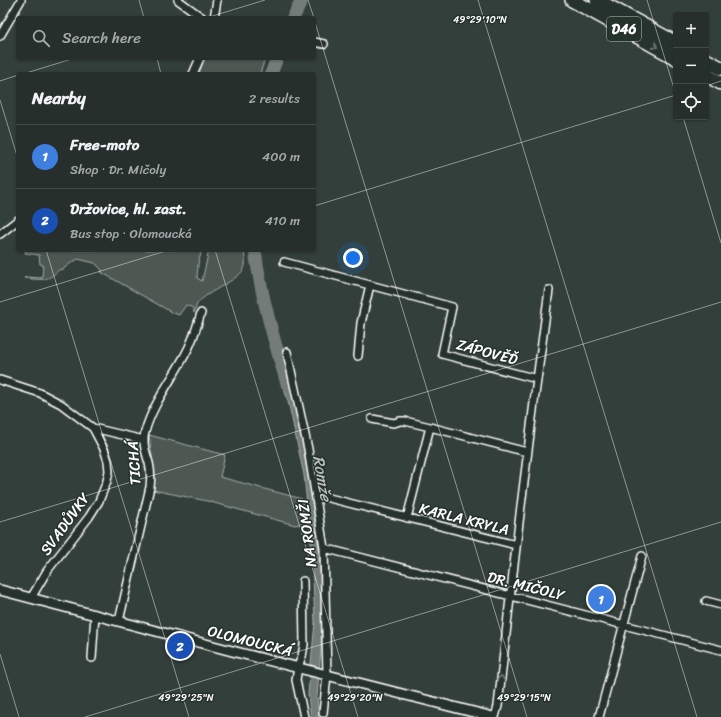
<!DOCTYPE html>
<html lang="en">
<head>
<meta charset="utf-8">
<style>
	:root { --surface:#262f2c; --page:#2e3734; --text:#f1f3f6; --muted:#a4a9a9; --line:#424a48; --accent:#ffd166 }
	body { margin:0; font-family:Sriracha,sans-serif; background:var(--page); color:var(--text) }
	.controls { position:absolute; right:12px; top:12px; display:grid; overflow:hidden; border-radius:4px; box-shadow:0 1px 3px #0004 }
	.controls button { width:36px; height:36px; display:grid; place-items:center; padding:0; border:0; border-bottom:1px solid var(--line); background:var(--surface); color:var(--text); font:20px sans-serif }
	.you { position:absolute; left:353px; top:258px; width:14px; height:14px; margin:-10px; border:3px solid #fff; border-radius:50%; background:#1a73e8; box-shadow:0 0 0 6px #1a73e833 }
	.badge { display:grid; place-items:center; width:26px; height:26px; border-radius:50%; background:var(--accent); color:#fff; font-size:13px; font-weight:700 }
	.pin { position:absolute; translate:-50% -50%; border:2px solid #fff; box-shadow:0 1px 4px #0006 }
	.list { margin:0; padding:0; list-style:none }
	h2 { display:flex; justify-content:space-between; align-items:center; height:52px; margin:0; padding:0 16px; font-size:17px }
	h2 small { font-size:13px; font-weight:400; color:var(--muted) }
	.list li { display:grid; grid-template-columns:26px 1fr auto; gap:12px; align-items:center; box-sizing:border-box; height:64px; padding:0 16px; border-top:1px solid var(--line) }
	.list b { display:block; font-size:15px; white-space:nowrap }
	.list p { margin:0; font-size:13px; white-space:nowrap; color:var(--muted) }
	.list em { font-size:13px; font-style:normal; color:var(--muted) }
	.icon { flex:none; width:22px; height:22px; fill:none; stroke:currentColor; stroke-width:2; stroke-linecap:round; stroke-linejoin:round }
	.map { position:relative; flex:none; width:721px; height:717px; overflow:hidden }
	.search { position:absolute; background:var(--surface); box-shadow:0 1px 3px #0004; left:16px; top:16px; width:300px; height:44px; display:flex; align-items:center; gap:10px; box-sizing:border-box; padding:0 14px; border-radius:4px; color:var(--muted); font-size:15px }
	.panel { position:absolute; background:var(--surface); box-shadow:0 1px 3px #0004; left:16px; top:72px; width:300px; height:180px; border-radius:4px }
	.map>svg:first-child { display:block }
</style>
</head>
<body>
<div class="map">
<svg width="721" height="717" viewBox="0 0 721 717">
	<rect width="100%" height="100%" fill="#333f3a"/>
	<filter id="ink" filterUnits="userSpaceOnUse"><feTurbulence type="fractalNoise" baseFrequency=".025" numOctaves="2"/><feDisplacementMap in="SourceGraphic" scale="8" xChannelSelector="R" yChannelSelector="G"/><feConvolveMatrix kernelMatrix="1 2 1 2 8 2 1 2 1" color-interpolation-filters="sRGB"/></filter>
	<g filter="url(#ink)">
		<path fill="#4d5853" stroke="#a6aca9" d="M204,58H265L260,74H199Z
			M26,250H202L198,264L197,278L202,281L209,250H244C244,255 246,261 245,266C242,280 206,291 197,304C196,307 195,310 194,313L193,308L186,305L179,315L171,312L101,272L102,270L95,263L78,259L71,263L62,270L60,269C47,282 42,280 24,278L27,277L42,278L43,265L40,264L39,255L25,253Z
			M149,435L225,455L220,477L302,499L304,523L295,525L207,501L153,490L155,476Z"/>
		<path fill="#737b78" stroke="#abb0ae" d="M286,366L300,423L308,468L319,547L322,617L321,649L317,697L319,717H311L310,711L308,694L315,622L314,601L312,553L304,475L289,405L278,368Z"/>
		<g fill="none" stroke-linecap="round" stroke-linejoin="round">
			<path stroke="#737b78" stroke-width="13" d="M293,18L302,0
				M271,74L277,58
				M255,250C261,296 274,340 287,384"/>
			<defs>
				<path id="minor" d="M178,0L203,18
					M214,18L217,0
					M0,36L21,0
					M314,42L324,44
					M193,74L200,58
					M0,234L18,220
					M284,262L452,307L442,354L537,379
					M287,352L308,449L324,548L327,675L323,713
					M358,356L361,323L370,285
					M0,380L40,393L61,404L93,428L104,449L108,461L109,471L107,481L99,501L89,517L47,571L31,598
					M372,419L394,423L400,421H405L430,427
					M93,428L144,440
					M316,496H321L516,545
					M407,518L430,427L527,452
					M324,548L624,625L721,650
					M303,581L304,645L302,656L298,667L296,680L304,717
					M706,601L721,605
					M119,621L150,487C151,479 151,471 149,463C146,453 142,443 145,432C152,405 173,378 186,353C193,341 197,326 201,313
					M92,658L95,614
					M495,717L498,706C513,567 530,428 549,290
					M599,717L642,556"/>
				<path id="tertiary" d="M0,590L236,652L493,717"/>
				<path id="motorway" d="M572,0L676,58
					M597,0L676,43
					M706,60L721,68
					M706,75L721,83"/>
			</defs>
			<use href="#minor" stroke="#fff" stroke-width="10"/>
			<use href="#tertiary" stroke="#fff" stroke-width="12"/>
			<use href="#motorway" stroke="#fff" stroke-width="16"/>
			<use href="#minor" stroke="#26332d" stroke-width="7"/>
			<use href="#tertiary" stroke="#26332d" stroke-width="9"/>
			<use href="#motorway" stroke="#26332d" stroke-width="13"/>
		</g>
		<defs><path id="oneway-chevron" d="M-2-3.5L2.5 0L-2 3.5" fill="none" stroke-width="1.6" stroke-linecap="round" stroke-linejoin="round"/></defs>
		<g stroke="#727a76">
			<use href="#oneway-chevron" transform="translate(655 46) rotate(29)"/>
			<use href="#oneway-chevron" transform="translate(501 678) rotate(-84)"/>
		</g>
	</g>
	<path fill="none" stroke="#fff" stroke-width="1" stroke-opacity="0.45" d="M139,0L144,18M308,0L314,18M478,0L697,717M647,0L676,95M206,18L265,0M314,19L527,717M157,58L161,74M23,74L75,58M0,81L18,75M706,86L721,81M0,100L18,159M683,117L721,243M314,206L676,95M46,250L189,717M215,250L358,717M0,302L169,250M0,522L721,302M0,654L19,717M85,717L721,522"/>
	<g text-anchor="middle" stroke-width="3" stroke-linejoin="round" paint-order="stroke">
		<rect fill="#26332d" stroke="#bec2c0" stroke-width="1" x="607" y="17" width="34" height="24" rx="3"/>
		<g font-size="14" font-weight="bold" fill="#fff">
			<text x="624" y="34">D46</text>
		</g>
		<g font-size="15" fill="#fff" stroke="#26332d">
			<text transform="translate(487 352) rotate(15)" y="5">ZÁPOVĚĎ</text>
			<text transform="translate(134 463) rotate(-94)" y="5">TICHÁ</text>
			<text transform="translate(464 519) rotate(14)" y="5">KARLA KRYLA</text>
			<text transform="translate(65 524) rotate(-54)" y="5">SVADŮVKY</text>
			<text transform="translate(307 533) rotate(-97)" y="5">NA ROMŽI</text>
			<text transform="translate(526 586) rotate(14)" y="5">DR. MIČOLY</text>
			<text transform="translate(250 641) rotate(14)" y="5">OLOMOUCKÁ</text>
		</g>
		<g font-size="16" font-style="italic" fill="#b9bdbc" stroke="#26332d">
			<text transform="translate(323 478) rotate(80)" y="6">Romže</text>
		</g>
	</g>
	<g font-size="10" text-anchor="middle" fill="#fff" stroke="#26332d" stroke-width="3" stroke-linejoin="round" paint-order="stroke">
		<text x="480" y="23">49°29'10"N</text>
		<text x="186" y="701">49°29'25"N</text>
		<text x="355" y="701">49°29'20"N</text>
		<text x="524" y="701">49°29'15"N</text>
	</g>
</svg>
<div class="controls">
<button>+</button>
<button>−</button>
<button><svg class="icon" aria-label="locate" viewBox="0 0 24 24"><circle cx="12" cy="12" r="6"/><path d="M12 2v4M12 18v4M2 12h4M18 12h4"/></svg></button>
</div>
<div class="you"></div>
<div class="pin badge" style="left:601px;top:599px;background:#3f7fe0">1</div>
<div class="pin badge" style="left:180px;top:646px;background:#1a4fb4">2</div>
<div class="search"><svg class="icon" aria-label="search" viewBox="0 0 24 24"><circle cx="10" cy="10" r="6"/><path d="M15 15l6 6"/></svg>Search here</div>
<section class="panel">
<h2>Nearby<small>2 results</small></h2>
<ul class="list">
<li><span class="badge" style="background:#3f7fe0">1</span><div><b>Free-moto</b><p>Shop · Dr. Mičoly</p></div><em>400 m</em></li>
<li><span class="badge" style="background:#1a4fb4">2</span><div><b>Držovice, hl. zast.</b><p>Bus stop · Olomoucká</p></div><em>410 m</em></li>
</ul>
</section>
</div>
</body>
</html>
